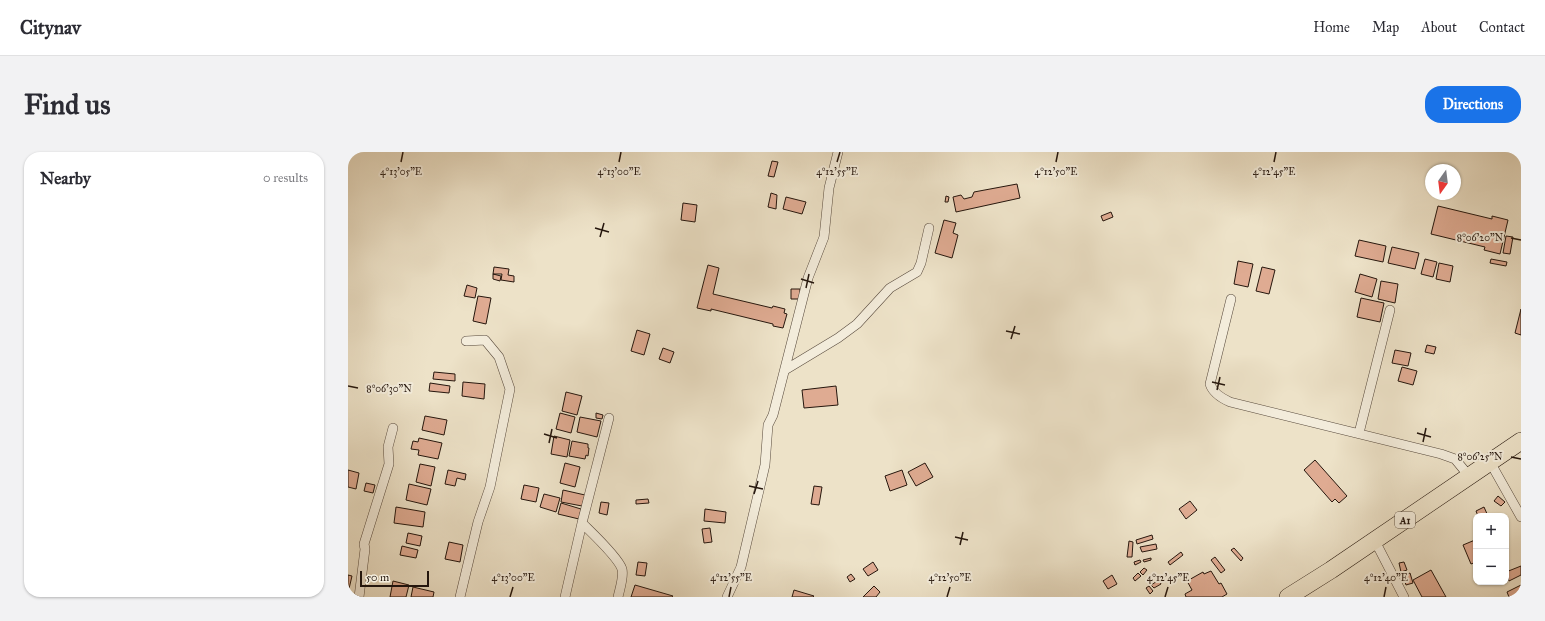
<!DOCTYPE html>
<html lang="en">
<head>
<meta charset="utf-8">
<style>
	:root { --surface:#fff; --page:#f2f2f3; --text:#2b2b33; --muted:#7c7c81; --line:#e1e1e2; --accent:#1a73e8 }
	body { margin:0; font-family:"IM FELL Great Primer",serif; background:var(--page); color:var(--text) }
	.controls { position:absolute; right:12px; bottom:12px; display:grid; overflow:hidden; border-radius:8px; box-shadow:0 1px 3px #0004 }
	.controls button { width:36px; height:36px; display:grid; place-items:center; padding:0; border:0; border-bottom:1px solid var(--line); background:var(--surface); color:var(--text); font:20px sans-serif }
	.compass { position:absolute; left:1077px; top:12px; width:36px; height:36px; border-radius:50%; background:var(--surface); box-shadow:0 1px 3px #0004; rotate:194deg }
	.scale { position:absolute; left:12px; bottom:10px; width:69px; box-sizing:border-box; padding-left:4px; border:2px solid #25160d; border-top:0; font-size:11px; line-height:14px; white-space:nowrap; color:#25160d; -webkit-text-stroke:3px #f3ecdb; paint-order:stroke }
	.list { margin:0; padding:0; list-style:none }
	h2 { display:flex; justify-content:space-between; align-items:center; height:52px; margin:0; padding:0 16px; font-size:17px }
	h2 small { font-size:13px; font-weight:400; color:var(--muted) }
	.map { position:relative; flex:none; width:1173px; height:445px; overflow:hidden; border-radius:16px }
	header { display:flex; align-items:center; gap:24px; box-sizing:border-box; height:56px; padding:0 20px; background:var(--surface); border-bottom:1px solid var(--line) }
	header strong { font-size:19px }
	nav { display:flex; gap:22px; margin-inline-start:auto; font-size:14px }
	.intro { display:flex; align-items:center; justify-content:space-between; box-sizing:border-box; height:96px; padding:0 24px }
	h1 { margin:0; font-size:28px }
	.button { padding:10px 18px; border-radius:16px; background:var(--accent); color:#fff; font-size:14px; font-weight:700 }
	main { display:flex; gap:24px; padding:0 24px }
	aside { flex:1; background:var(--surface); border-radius:16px; box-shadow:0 1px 3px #0004 }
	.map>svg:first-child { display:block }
</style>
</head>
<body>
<header>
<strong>Citynav</strong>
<nav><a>Home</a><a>Map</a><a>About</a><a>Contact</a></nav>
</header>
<div class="intro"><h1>Find us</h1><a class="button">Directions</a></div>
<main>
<aside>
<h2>Nearby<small>0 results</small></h2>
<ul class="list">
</ul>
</aside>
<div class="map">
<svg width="1173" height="445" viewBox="0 0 1173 445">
	<rect width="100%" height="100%" fill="#ede2c8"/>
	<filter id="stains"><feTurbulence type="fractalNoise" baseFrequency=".005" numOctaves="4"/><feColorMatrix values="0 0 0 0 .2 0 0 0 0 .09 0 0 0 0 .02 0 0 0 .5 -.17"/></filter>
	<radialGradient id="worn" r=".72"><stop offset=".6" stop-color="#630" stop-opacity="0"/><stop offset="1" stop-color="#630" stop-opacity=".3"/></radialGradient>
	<path fill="#dfab92" stroke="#25160d" d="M424,9L430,10L426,25L420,24Z
		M669,32L672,46L608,60L605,45L613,43L616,47L624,45L626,40Z
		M423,41L429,43L428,57L420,55Z
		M598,44L601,45L600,50H597Z
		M438,45L458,50L454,62L435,57Z
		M335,51L349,53L347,70L333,68Z
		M1090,54L1144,67V64L1160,68L1152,102L1136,98L1137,95L1083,82Z
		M763,60L765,65L755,69L753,64Z
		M596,68L608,71L605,81L610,83L604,106L587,101Z
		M1158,84L1165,85L1162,102L1155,101Z
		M1011,88L1038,94L1035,110L1007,104Z
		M1044,95L1071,101L1067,117L1040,111Z
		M1077,107L1089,110L1085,125L1073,122Z
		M1143,107L1159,110L1158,114L1142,111Z
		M890,109L905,112L900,135L886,132Z
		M1091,111L1105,114L1102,130L1088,127Z
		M360,113L371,116L365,142L424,156L425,154L437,157L436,161L439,162L435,176L425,174V172L363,157V159L349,156Z
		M146,115L161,117L160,123L166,124V130L153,128L154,122H145Z
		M914,115L927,118L921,142L908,139Z
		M145,122L153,124L152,129L145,127Z
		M1012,122L1029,127L1024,145L1007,140Z
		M1033,129L1050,132L1047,151L1030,147Z
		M119,133L129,136L127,146L116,144Z
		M443,137H452V147H443Z
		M130,144L143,146L138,172L125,169Z
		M1013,146L1036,151L1032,170L1009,165Z
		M1173,157V183L1167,181Z
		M289,178L302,182L296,203L283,199Z
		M1079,193L1088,195L1086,202L1077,200Z
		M315,196L326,200L322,211L311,207Z
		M1047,198L1063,201L1060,214L1044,211Z
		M1054,215L1069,219L1065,233L1050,229Z
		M86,220L107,222V229L85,227Z
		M115,230L137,232L136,247L114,244Z
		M82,231L102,234L101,241L81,239Z
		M488,234L490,253L456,256L454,238Z
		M218,240L234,244L229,263L214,259Z
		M212,261L227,265L223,281L208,277Z
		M248,261L255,263L254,267L248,266Z
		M77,264L99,268L96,283L74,278Z
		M232,265L253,269L249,285L229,280Z
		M206,284L222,288L219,305L203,302Z
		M71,286L94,291L90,307L70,303L71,298L63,297L65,289L70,290Z
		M224,289L240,292V296H241L240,304L238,303L237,307L221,304Z
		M967,308L999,344L991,351L987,347L984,350L956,318Z
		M217,311L232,315L227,335L212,331Z
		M577,311L585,325L568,334L560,320Z
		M72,312L87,315L83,334L68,330Z
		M0,318L11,321L8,337L0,335Z
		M100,318L118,322L117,328L109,326L107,334L97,332Z
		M554,318L559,333L542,339L537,324Z
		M18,331L27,333L25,341L16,339Z
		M61,332L83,337L79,353L58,348Z
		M176,333L191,336L188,350L173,347Z
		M466,334L474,335L471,353L463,352Z
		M215,338L237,343L234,354L213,350Z
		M196,342L212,346L208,360L192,355Z
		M1150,344L1157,350L1153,354L1146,349Z
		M300,347L301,351L288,352V348Z
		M842,349L849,358L838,367L831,357Z
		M253,350L261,351L259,363L251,361Z
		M213,351L233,357L231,367L210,362Z
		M48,355L77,360L75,375L46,371Z
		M1136,355L1140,364H1130L1128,359Z
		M357,357L378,360L377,371L356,369Z
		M362,376L364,390L356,391L354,377Z
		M60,381L74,384L72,394L58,391Z
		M804,383L805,387L789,392L788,388Z
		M1127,388L1128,410L1123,412L1115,393Z
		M781,389L785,390L784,405H779Z
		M101,390L115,393L112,410L97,407Z
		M808,392L809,397L794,400L792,395Z
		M54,394L70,398L68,406L52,403Z
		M886,396L895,406L893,409L883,398Z
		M833,400L835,403L822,413L820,410Z
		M867,405L877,418L873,421L863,408Z
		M803,406V408L796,410L795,408Z
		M792,408L793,410L787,413L786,410Z
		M290,410L299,411L297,424L288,423Z
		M525,410L530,418L520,424L515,417Z
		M1056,410L1059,418L1053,420L1051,411Z
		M1173,414V423L1161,429L1158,420Z
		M796,416L799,418L795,423L792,420Z
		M1083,418L1098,445H1074L1065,428Z
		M863,419L871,432L873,431L879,442L874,445H838L837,442L844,438L839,429L855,420L856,422Z
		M790,421L793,424L787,429L785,426Z
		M1062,421L1065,431L1058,433L1055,424Z
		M503,422L507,427L502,430L499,425Z
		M0,423L4,424L0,441Z
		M764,423L769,432L760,437L755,429Z
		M811,428L813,432L806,436L803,433Z
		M45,429L61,433L58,445H42Z
		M287,433L325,444L324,445H283Z
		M1173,433V445H1161L1159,440Z
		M526,434L532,440L528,445H515Z
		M801,434L805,439L802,442L798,436Z
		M65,435L86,440L85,445H63Z
		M446,438L466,444L465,445H444Z"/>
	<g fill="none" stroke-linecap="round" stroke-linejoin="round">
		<defs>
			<path id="street" d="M883,147L862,232C865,241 873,246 882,250L1093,302L1107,307L1121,324
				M437,218L490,186L509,172L542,136L569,120L573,111L581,76
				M1011,281L1042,158
				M1142,310L1173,365
				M234,371C244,381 270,405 274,417C276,425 272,436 270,445
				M1026,387L1056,445
				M11,445L17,397L16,392L41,312L40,295L45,276
				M112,445L130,370L142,335L162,237L151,205L137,188L118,189
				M217,445L234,371L261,266
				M379,445L393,415L417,313L420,273L425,263L460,126L476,85L481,36L490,0"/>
			<path id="highway" d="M940,445L983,418L1173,289"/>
		</defs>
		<use href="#street" stroke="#57493c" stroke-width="10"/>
		<use href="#highway" stroke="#25160d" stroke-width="18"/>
		<use href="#street" stroke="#f3ecdb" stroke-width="9"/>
		<use href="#highway" stroke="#ede2c8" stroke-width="17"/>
	</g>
	<path fill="none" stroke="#25160d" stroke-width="1.5" d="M53,10L55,0M271,10L273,0M489,10L492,0M708,10L710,0M926,10L928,0M247,76L261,80M252,85L256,71M1163,86L1173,88M453,127L466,131M458,136L461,122M658,179L672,182M663,187L667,174M864,230L877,233M0,234L10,236M869,238L872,225M1069,281L1083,285M196,282L209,286M1075,290L1078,276M201,291L204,277M1163,305L1173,307M401,334L415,337M406,342L410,329M607,385L620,388M612,393L615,380M162,445L165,435M381,445L383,435M599,445L602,435M817,445L820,435M1036,445L1038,435"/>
	<g text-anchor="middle" stroke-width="4" stroke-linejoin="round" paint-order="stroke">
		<rect fill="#f3ecdb" stroke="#63564b" stroke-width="1" x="1047" y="360" width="20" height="16" rx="3"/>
		<g font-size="10" font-weight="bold" fill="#25160d">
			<text x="1057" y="372">A1</text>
		</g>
	</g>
	<g font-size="10" text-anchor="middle" fill="#25160d" stroke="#f3ecdb" stroke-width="4" stroke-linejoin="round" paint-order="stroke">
		<text x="926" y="23">4°12'45"E</text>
		<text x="53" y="23">4°13'05"E</text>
		<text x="271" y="23">4°13'00"E</text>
		<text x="489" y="23">4°12'55"E</text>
		<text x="708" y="23">4°12'50"E</text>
		<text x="1132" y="89">8°06'20"N</text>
		<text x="41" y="240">8°06'30"N</text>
		<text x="1132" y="308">8°06'25"N</text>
		<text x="165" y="429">4°13'00"E</text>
		<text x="383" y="429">4°12'55"E</text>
		<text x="602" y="429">4°12'50"E</text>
		<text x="820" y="429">4°12'45"E</text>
		<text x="1038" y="429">4°12'40"E</text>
	</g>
	<rect width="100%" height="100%" filter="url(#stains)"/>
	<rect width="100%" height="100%" fill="url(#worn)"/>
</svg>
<div class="controls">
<button>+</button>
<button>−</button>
</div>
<svg class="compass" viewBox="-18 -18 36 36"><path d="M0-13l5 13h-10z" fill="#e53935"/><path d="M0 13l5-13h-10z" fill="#7c7c81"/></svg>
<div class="scale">50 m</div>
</div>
</main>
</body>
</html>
